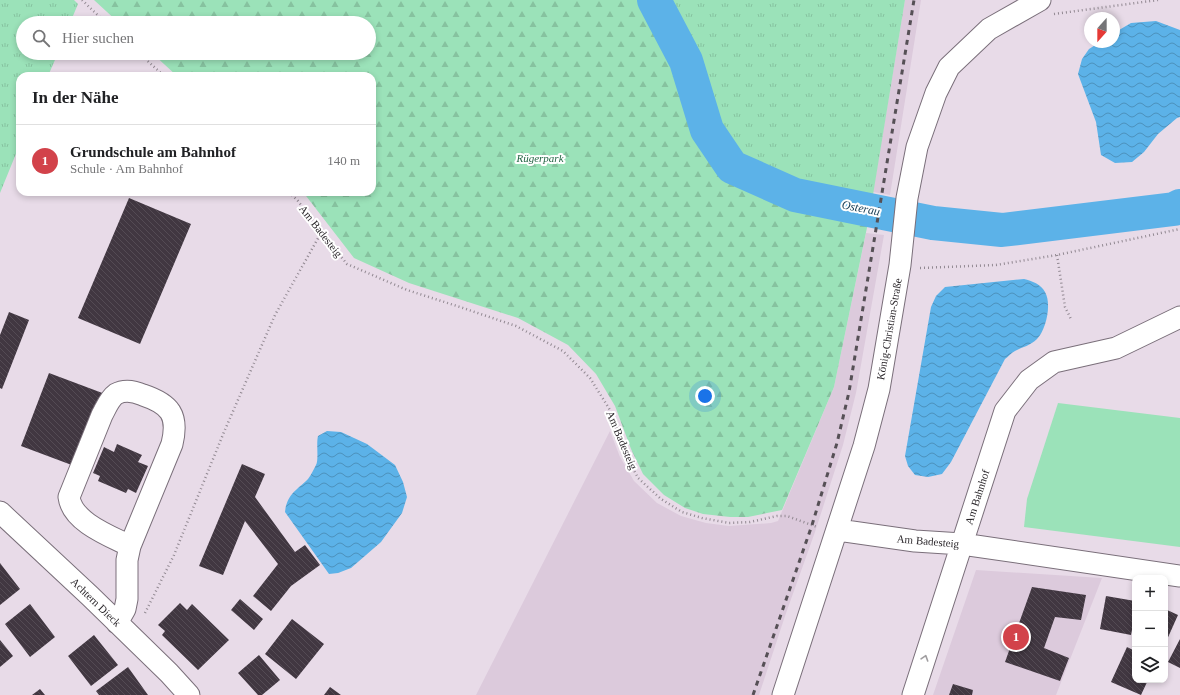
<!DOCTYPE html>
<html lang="de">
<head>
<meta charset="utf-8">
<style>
	:root { --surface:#fff; --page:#f2f2f2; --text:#202124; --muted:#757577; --line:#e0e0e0; --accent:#d2424a }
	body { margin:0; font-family:Georgia,serif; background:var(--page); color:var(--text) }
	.controls { position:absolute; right:12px; bottom:12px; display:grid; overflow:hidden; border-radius:8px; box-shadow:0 2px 6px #0003 }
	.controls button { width:36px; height:36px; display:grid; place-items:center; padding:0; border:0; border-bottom:1px solid var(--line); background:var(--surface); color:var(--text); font:20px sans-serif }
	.compass { position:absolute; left:1084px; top:12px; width:36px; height:36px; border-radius:50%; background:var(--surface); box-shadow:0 2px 6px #0003; rotate:201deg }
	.you { position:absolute; left:705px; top:396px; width:14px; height:14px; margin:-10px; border:3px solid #fff; border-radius:50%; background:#1a73e8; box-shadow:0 0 0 6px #1a73e833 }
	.badge { display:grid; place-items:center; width:26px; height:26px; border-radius:50%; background:var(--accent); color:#fff; font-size:13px; font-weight:700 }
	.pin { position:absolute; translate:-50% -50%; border:2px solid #fff; box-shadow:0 1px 4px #0006 }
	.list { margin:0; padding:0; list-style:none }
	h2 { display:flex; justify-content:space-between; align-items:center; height:52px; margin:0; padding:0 16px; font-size:17px }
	h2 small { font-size:13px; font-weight:400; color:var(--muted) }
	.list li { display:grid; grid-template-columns:26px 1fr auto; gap:12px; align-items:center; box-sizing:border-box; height:72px; padding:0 16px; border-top:1px solid var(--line) }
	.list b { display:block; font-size:15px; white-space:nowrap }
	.list p { margin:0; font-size:13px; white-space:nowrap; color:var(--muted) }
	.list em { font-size:13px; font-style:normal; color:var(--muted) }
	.icon { flex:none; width:22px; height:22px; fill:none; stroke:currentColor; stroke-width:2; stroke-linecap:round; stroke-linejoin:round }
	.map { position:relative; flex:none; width:1180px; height:695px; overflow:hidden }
	.search { position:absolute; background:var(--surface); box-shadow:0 2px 6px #0003; left:16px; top:16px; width:360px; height:44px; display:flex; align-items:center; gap:10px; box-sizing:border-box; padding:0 14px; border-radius:22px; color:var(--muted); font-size:15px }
	.panel { position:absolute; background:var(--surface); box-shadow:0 2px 6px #0003; left:16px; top:72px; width:360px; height:124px; border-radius:12px }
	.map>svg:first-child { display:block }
</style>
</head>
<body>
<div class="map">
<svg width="1180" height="695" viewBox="0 0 1180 695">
	<defs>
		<pattern id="grass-tufts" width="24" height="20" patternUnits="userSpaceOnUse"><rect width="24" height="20" fill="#9be2b9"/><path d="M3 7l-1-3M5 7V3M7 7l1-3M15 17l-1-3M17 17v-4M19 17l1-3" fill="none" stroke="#86c29f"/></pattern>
		<pattern id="forest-firs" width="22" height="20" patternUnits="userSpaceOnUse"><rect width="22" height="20" fill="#9be2b9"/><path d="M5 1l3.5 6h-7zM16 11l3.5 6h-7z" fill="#86c29f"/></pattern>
		<pattern id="water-waves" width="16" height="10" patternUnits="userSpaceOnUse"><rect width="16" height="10" fill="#5cb2e8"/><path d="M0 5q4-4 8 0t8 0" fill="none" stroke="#4c91bc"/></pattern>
		<pattern id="building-back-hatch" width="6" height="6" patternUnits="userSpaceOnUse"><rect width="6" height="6" fill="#413741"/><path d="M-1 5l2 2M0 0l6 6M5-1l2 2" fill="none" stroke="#544b54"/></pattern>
	</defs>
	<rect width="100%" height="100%" fill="#e8dbe8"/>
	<path fill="#dccadc" d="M905,0H921L890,195L873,192Z
		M866,233L884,235L856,393L843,445L815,532L785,616L759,695H476L610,431L620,457L634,481L657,503L681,516L706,523L729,526L771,523L778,521L834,387Z
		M976,570L1102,578L1056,695H933Z"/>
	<path fill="url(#grass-tufts)" d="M0,0H74L78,4L70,23H23V53H58L48,76H20V144L0,193Z
		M662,0H905L872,201L801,186L741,160L718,127L693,56Z"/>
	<path fill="url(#forest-firs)" d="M94,0H644L678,64L699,134L727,173L794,203L869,218L834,387L782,510L748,517H730L703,514L685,508L664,495L643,474L631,449L615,406L596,374L568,345L518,318L409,283L354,258L303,192H372V76H177L152,53H369V23H119Z"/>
	<path fill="#9be2b9" d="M1058,403L1180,418V547L1024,527L1027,499Z"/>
	<path fill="url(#water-waves)" d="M1156,21L1180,30V117L1177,118L1158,134L1144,152L1132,162L1115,163L1101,155L1096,122L1078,74L1082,59L1089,49L1100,42H1114V33L1131,23Z
		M1024,279C1032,281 1041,284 1045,292C1052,304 1046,330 1037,339C1030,346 1022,347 1015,351C1011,353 1008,357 1005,359L951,462L942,474L928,477L915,475L908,466L905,456L931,307L936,296L945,287Z
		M327,431L341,432L367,444L395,465L403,482L407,497L402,513L381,542L351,568L338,573L329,574L285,512C287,494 297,490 308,479C311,475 314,469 316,465C319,459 316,444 318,436Z"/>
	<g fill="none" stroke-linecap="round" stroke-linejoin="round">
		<path stroke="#5cb2e8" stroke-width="34" d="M654,0L686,61L707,130L732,167L795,195L933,223L1002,230L1174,209L1180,206"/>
	</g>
	<path fill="url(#building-back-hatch)" d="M129,198L191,224L140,344L78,318Z
		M9,312L29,320L2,389L0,388V335Z
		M49,373L105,394L77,467L21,446Z
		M117,444L142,455L138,462L148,466L136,493L128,489L126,493L98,481L100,476L93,473L104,447L114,452Z
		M242,464L265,474L255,497L295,552L305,545L320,565L291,586L271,611L253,596L278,564L245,521L223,575L199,566Z
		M0,563L20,589L0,605Z
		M1032,587L1086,595L1081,620L1055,617L1044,648L1069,658L1060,681L1005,662Z
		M1106,596L1135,601V614L1131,635L1100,629Z
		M240,599L263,619L254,630L231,610Z
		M180,603L187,610L192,604L229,640L198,670L162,635L165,631L158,625Z
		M30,604L55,637L30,657L5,624Z
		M1165,609L1178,615L1165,644Z
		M292,619L324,644L296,679L265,654Z
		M94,635L118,665L91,686L68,656Z
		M1180,639V668L1168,662Z
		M0,640L13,656L0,667Z
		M1127,647L1135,651V680H1148L1141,695L1111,682Z
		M259,655L280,680L262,695H258L238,673Z
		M128,667L148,695H99L96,691Z
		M953,684L973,690L972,695H949Z
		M330,687L341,695H324Z
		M40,689L45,695H32Z"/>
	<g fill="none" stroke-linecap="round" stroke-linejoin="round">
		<defs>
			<path id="minor" d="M0,512L90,596L169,673L189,695
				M838,530L915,541L962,544L1180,576
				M117,623L125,609L127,599V560L130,546L172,444C179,415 170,404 143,395C134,391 125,389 116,394C109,399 106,408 102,415L69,497C72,522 110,536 130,546
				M783,695L864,446L879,389L900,265L907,198L917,147L936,93L949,67L989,29L1040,0
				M913,695L1005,411L1029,380L1054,362L1116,348L1180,317"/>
		</defs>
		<use href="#minor" stroke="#7a6f7a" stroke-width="23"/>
		<path stroke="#928992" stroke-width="2.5" stroke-dasharray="1 3" stroke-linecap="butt" d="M82,0L106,23
			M1054,14L1158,0
			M139,53L164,76
			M289,192L298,201L322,233L347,264L407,290L460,307L516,326L563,351L590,378L610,410L626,455L638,478L661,499L682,512L702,518L729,523L750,522L777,516H787L817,527
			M1057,255L1065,307L1071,319
			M920,268L996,265L1057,255L1180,229
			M145,613L174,555L224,432L275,315L321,233"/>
		<use href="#minor" stroke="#fff" stroke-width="21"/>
		<path stroke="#565056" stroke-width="3" stroke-dasharray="5 5" stroke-linecap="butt" d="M753,695L812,525L837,443L849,392L914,0"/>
	</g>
	<defs><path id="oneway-chevron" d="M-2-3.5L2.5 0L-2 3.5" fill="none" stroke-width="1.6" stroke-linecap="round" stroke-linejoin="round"/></defs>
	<use stroke="#a09ea0" href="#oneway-chevron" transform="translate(925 658) rotate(-72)"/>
	<g text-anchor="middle" stroke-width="4" stroke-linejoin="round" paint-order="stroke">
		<g font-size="11" font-style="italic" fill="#236544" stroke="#fff">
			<text x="540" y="162">Rügerpark</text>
		</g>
		<g font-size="11" fill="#2b272b" stroke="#fff">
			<text transform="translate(321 231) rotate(52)" y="4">Am Badesteig</text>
			<text transform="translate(889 329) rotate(-80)" y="4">König-Christian-Straße</text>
			<text transform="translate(622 440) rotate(67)" y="4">Am Badesteig</text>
			<text transform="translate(977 497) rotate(-72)" y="4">Am Bahnhof</text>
			<text transform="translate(928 541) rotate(5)" y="4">Am Badesteig</text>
			<text transform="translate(96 602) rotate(44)" y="4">Achtern Dieck</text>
		</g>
		<g font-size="12" font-style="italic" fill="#163b52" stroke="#fff">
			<text transform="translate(861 208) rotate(11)" y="4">Osterau</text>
		</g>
	</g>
</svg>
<div class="controls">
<button>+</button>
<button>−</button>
<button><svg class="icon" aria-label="layers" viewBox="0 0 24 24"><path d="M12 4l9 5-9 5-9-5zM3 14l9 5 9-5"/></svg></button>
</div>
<svg class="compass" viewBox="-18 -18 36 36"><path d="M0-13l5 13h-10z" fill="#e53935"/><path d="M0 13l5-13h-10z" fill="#757577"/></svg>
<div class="you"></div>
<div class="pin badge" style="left:1016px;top:637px">1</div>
<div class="search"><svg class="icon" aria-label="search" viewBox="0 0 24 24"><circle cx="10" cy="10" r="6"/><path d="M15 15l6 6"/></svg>Hier suchen</div>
<section class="panel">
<h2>In der Nähe<small></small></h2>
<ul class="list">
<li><span class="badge">1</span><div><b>Grundschule am Bahnhof</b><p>Schule · Am Bahnhof</p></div><em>140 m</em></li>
</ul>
</section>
</div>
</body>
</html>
